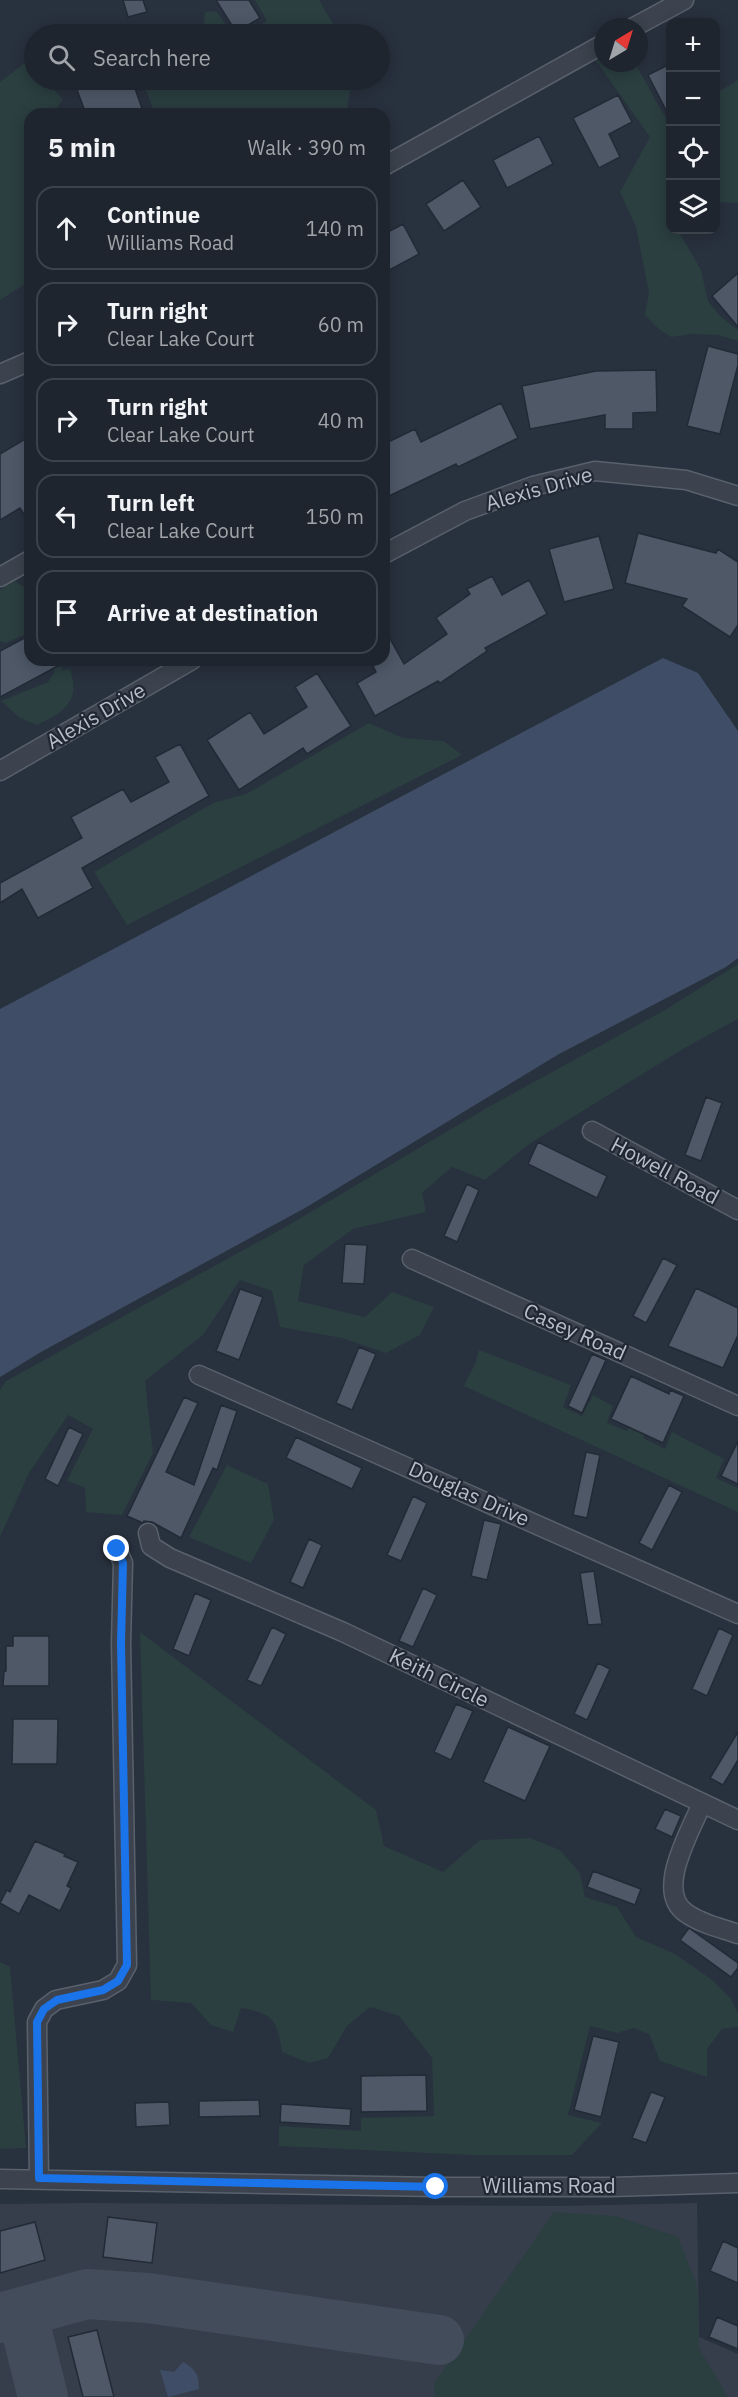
<!DOCTYPE html>
<html lang="en">
<head>
<meta charset="utf-8">
<style>
	:root { --surface:#1e252e; --page:#262d36; --text:#f1f3f6; --muted:#a1a5aa; --line:#3c424a }
	body { margin:0; font-family:"IBM Plex Sans",sans-serif; background:var(--page); color:var(--text) }
	.controls { position:absolute; right:18px; top:18px; display:grid; overflow:hidden; border-radius:12px; box-shadow:0 3px 15px #0003 }
	.controls button { width:54px; height:54px; display:grid; place-items:center; padding:0; border:0; border-bottom:2px solid var(--line); background:var(--surface); color:var(--text); font:30px sans-serif }
	.compass { position:absolute; left:594px; top:18px; width:54px; height:54px; border-radius:50%; background:var(--surface); box-shadow:0 3px 15px #0003; rotate:38deg }
	.stop { position:absolute; width:18px; height:18px; margin:-14px; border:4px solid #1a73e8; border-radius:50%; background:#fff }
	.stop.end { background:#1a73e8; border-color:#fff; box-shadow:0 2px 6px #0008 }
	.list { margin:0; padding:0; list-style:none }
	h2 { display:flex; justify-content:space-between; align-items:center; height:78px; margin:0; padding:0 24px; font-size:26px }
	h2 small { font-size:20px; font-weight:400; color:var(--muted) }
	.list li { display:grid; grid-template-columns:39px 1fr auto; gap:18px; align-items:center; box-sizing:border-box; height:84px; margin:0 12px 12px; padding:0 12px; border:2px solid var(--line); border-radius:18px }
	.list b { display:block; font-size:22px; white-space:nowrap }
	.list p { margin:0; font-size:20px; white-space:nowrap; color:var(--muted) }
	.list em { font-size:20px; font-style:normal; color:var(--muted) }
	.icon { flex:none; width:33px; height:33px; fill:none; stroke:currentColor; stroke-width:2; stroke-linecap:round; stroke-linejoin:round }
	.map { position:relative; flex:none; width:738px; height:2397px; overflow:hidden }
	.search { position:absolute; background:var(--surface); box-shadow:0 3px 15px #0003; left:24px; top:24px; width:366px; height:66px; display:flex; align-items:center; gap:15px; box-sizing:border-box; padding:0 21px; border-radius:33px; color:var(--muted); font-size:22px }
	.panel { position:absolute; background:var(--surface); box-shadow:0 3px 15px #0003; left:24px; top:108px; width:366px; height:558px; border-radius:18px }
	.map>svg:first-child { display:block }
</style>
</head>
<body>
<div class="map">
<svg width="738" height="2397" viewBox="0 0 738 2397">
	<rect width="100%" height="100%" fill="#28313e"/>
	<path fill="#363e4b" d="M87,2203L559,2206L697,2203L699,2337L738,2354V2397H0V2204Z"/>
	<path fill="#2b3e40" d="M255,0H319L339,34H242L267,21Z
		M216,11L233,34H203L205,12Z
		M603,57V63H635L661,110L670,123V230H678L701,270L708,301L721,317L738,330V341L718,335L692,334L671,337L660,330L645,315L649,293L636,227L620,192L650,137L596,61Z
		M25,63L34,71V80H44L63,99L53,114H30V281L0,300V82Z
		M142,80H352L346,114H155Z
		M738,80V203L716,202V93Z
		M15,581L30,591V632L6,643L0,641V590Z
		M49,660H57L63,670L70,669C81,701 65,712 37,725L20,718L1,701L48,682L55,671Z
		M369,723L403,738L444,741L462,755L127,925L94,872L213,803L246,794Z
		M738,964V1019L688,1046L529,1144L485,1180L452,1167L422,1193L426,1212L353,1229L304,1265L298,1301L365,1317L392,1292L434,1307L420,1335L386,1353L342,1338L280,1327L272,1291L240,1280L203,1335L145,1381L153,1453L122,1515L86,1512L85,1488L67,1481L93,1429L68,1415L29,1473L0,1537V1390L6,1381L287,1226L490,1106L665,1010Z
		M479,1350L571,1385L563,1407L582,1416L593,1395L613,1406L607,1423L627,1431L633,1416L650,1423L643,1438L665,1449L672,1432L724,1459L716,1478L738,1488V1512L464,1386L475,1364Z
		M227,1465L268,1484L274,1520L251,1563L189,1537Z
		M140,1632L376,1810L384,1846L443,1872L480,1840L530,1838L560,1850L580,1873L585,1897L617,1907L636,1937L675,1954L711,1979L731,1999L738,2013V2027L722,2029L707,2049V2077L660,2061L649,2034L634,2028L617,2033L590,2026L568,2115L602,2123L572,2155H471L279,2146V2126L361,2131V2118L434,2116L432,2058L399,2016L370,2007L347,2026L328,2058L309,2063L282,2052C277,2020 274,2014 241,2008L233,2032L211,2025L191,2003L151,2000Z
		M0,1962L10,1967L26,2148L0,2149Z
		M554,2212L616,2216L678,2237L697,2285L699,2348L728,2397H435L434,2384Z"/>
	<path fill="#3f4e66" d="M663,658L698,673L738,731V958L726,967L559,1054L305,1208L41,1352L0,1377V1009Z
		M183,2362C195,2369 199,2374 199,2389L168,2397L160,2370L174,2372Z"/>
	<g fill="none" stroke-linecap="round" stroke-linejoin="round">
		<path stroke="#434c5a" stroke-width="50" d="M22,2312L87,2294L148,2298L439,2340
			M0,2318L22,2312L43,2397"/>
	</g>
	<path fill="#4e5867" stroke="#222a36" stroke-width="1.5" d="M123,0H143L147,12L128,17Z
		M216,0H249L260,18L236,32Z
		M670,64V118L648,75Z
		M97,80H132L144,114H86L77,90L98,82Z
		M618,95L632,122L609,134L620,157L599,168L573,118Z
		M539,136L553,164L507,188L493,160Z
		M463,180L481,207L444,231L426,204Z
		M403,224L419,254L384,273V234Z
		M738,273V327L712,296Z
		M708,346L738,354V365L720,434L687,426Z
		M656,370L657,412L633,413V429H605V415L530,429L522,386L596,371Z
		M501,403L518,438L458,467L456,464L389,496L384,487V444L415,429L421,442Z
		M30,436V524L20,508L0,520V454Z
		M638,533L716,553L718,549L738,562V625L730,637L682,606L687,599L625,583Z
		M599,536L614,589L564,602L549,549Z
		M492,576L502,595L529,580L547,614L485,648L487,651L440,683L438,681L375,716L357,683L376,672L370,660H384V628L404,664L447,634L436,618L470,594L467,589Z
		M30,635V660H69L0,697V651Z
		M317,673L351,726L307,754L303,748L239,790L207,740L250,712L264,734L307,707L295,687Z
		M180,744L209,796L82,868L93,888L38,918L22,889L0,903V883L82,838L71,817L123,789L131,802L169,782L155,757Z
		M706,1097L722,1103L701,1161L685,1155Z
		M538,1142L607,1176L597,1198L528,1164Z
		M467,1184L479,1190L457,1242L444,1236Z
		M345,1244L367,1245L364,1284L342,1283Z
		M663,1258L677,1265L646,1323L633,1316Z
		M696,1288L738,1308V1335L723,1368L668,1346Z
		M240,1289L263,1297L239,1360L216,1351Z
		M359,1347L376,1354L352,1410L336,1403Z
		M592,1354L606,1360L582,1413L568,1406Z
		M631,1376L669,1394L670,1390L684,1396L663,1443L611,1419Z
		M184,1397L198,1403L166,1472L194,1485L221,1405L237,1411L217,1470L213,1468L181,1538L152,1522L144,1521L143,1523L127,1516Z
		M69,1427L83,1434L58,1486L45,1479Z
		M296,1437L362,1468L352,1489L286,1458Z
		M738,1441V1484L721,1476Z
		M586,1452L600,1455L587,1518L573,1515Z
		M669,1485L682,1492L652,1550L639,1543Z
		M413,1496L427,1503L401,1561L387,1555Z
		M484,1520L501,1524L487,1580L471,1576Z
		M309,1539L322,1545L303,1588L290,1582Z
		M594,1571L602,1624L588,1625L580,1573Z
		M423,1588L437,1595L413,1647L399,1641Z
		M195,1593L211,1600L189,1656L173,1649Z
		M272,1627L286,1634L261,1686L247,1680Z
		M719,1628L733,1635L707,1696L692,1689Z
		M13,1636H49V1686H3L4,1671H6V1646H13Z
		M598,1663L610,1669L587,1720L574,1714Z
		M456,1704L473,1711L451,1760L434,1752Z
		M13,1719H58L57,1764H12Z
		M508,1727L550,1746L525,1801L483,1782Z
		M738,1732V1760L723,1785L710,1778Z
		M665,1809L681,1816L672,1837L655,1829Z
		M35,1841L65,1854L64,1856L78,1862L67,1886L71,1888L60,1911L29,1895L19,1914L0,1903L7,1890L10,1892Z
		M593,1871L641,1889L635,1905L587,1887Z
		M689,1928L738,1963V1968L731,1977L680,1940Z
		M593,2036L619,2042L601,2117L574,2110Z
		M426,2075L427,2111L361,2112V2076Z
		M651,2092L665,2097L646,2143L632,2138Z
		M259,2100L260,2116L199,2117V2101Z
		M169,2102L170,2125L136,2127L135,2103Z
		M281,2104L351,2109L350,2126L280,2122Z
		M108,2217L157,2223L152,2263L103,2257Z
		M35,2222L45,2260L0,2273V2231Z
		M723,2241L738,2248V2283L710,2271Z
		M717,2317L738,2326V2349L709,2337Z
		M97,2330L114,2397H83L68,2337Z"/>
	<g fill="none" stroke-linecap="round" stroke-linejoin="round">
		<defs>
			<path id="minor" d="M634,27L684,0
				M384,166L603,44
				M0,374L30,361
				M384,554L465,511L533,486L595,471L686,480L738,496
				M0,577L30,560
				M0,771L192,660
				M592,1131L738,1210
				M412,1259L738,1406
				M199,1375L738,1614
				M148,1533L151,1546L170,1558L343,1632L738,1820
				M702,1803C691,1831 654,1891 686,1913C701,1924 721,1928 738,1934
				M39,2178L37,2022L44,2009L56,2000L103,1990L118,1981L127,1965L121,1643L123,1563L117,1549
				M0,2179L436,2187H612L738,2183"/>
		</defs>
		<use href="#minor" stroke="#59616c" stroke-width="21"/>
		<use href="#minor" stroke="#3c434e" stroke-width="18"/>
	</g>
	<g fill="none" stroke-linecap="round" stroke-linejoin="round">
		<path stroke="#1a73e8" stroke-width="8" d="M117,1549L123,1563L121,1643L127,1965L118,1981L103,1990L57,2000L44,2009L37,2022L39,2178L436,2187"/>
	</g>
	<g text-anchor="middle" stroke-width="4.5" stroke-linejoin="round" paint-order="stroke">
		<g font-size="21" fill="#b8bec9" stroke="#202834">
			<text transform="translate(539 489) rotate(-16)" y="7">Alexis Drive</text>
			<text transform="translate(96 716) rotate(-30)" y="7">Alexis Drive</text>
			<text transform="translate(665 1171) rotate(28)" y="7">Howell Road</text>
			<text transform="translate(575 1332) rotate(24)" y="7">Casey Road</text>
			<text transform="translate(469 1494) rotate(24)" y="7">Douglas Drive</text>
			<text transform="translate(439 1678) rotate(26)" y="7">Keith Circle</text>
			<text x="549" y="2193">Williams Road</text>
		</g>
	</g>
</svg>
<div class="controls">
<button>+</button>
<button>−</button>
<button><svg class="icon" aria-label="locate" viewBox="0 0 24 24"><circle cx="12" cy="12" r="6"/><path d="M12 2v4M12 18v4M2 12h4M18 12h4"/></svg></button>
<button><svg class="icon" aria-label="layers" viewBox="0 0 24 24"><path d="M12 4l9 5-9 5-9-5zM3 14l9 5 9-5"/></svg></button>
</div>
<svg class="compass" viewBox="-18 -18 36 36"><path d="M0-13l5 13h-10z" fill="#e53935"/><path d="M0 13l5-13h-10z" fill="#a1a5aa"/></svg>
<div class="stop" style="left:436px;top:2187px"></div>
<div class="stop end" style="left:117px;top:1549px"></div>
<div class="search"><svg class="icon" aria-label="search" viewBox="0 0 24 24"><circle cx="10" cy="10" r="6"/><path d="M15 15l6 6"/></svg>Search here</div>
<section class="panel">
<h2>5 min<small>Walk · 390 m</small></h2>
<ul class="list">
<li><svg class="icon" aria-label="ahead" viewBox="0 0 24 24"><path d="M12 20V5M6 11l6-6 6 6"/></svg><div><b>Continue</b><p>Williams Road</p></div><em>140 m</em></li>
<li><svg class="icon" aria-label="right" viewBox="0 0 24 24"><path d="M7 20v-9h11M14 6l5 5-5 5"/></svg><div><b>Turn right</b><p>Clear Lake Court</p></div><em>60 m</em></li>
<li><svg class="icon" aria-label="right" viewBox="0 0 24 24"><path d="M7 20v-9h11M14 6l5 5-5 5"/></svg><div><b>Turn right</b><p>Clear Lake Court</p></div><em>40 m</em></li>
<li><svg class="icon" aria-label="left" viewBox="0 0 24 24"><path d="M17 20v-9H6M10 6l-5 5 5 5"/></svg><div><b>Turn left</b><p>Clear Lake Court</p></div><em>150 m</em></li>
<li><svg class="icon" aria-label="arrive" viewBox="0 0 24 24"><path d="M6 21V4h12l-3 4 3 4H6"/></svg><div><b>Arrive at destination</b></div></li>
</ul>
</section>
</div>
</body>
</html>
